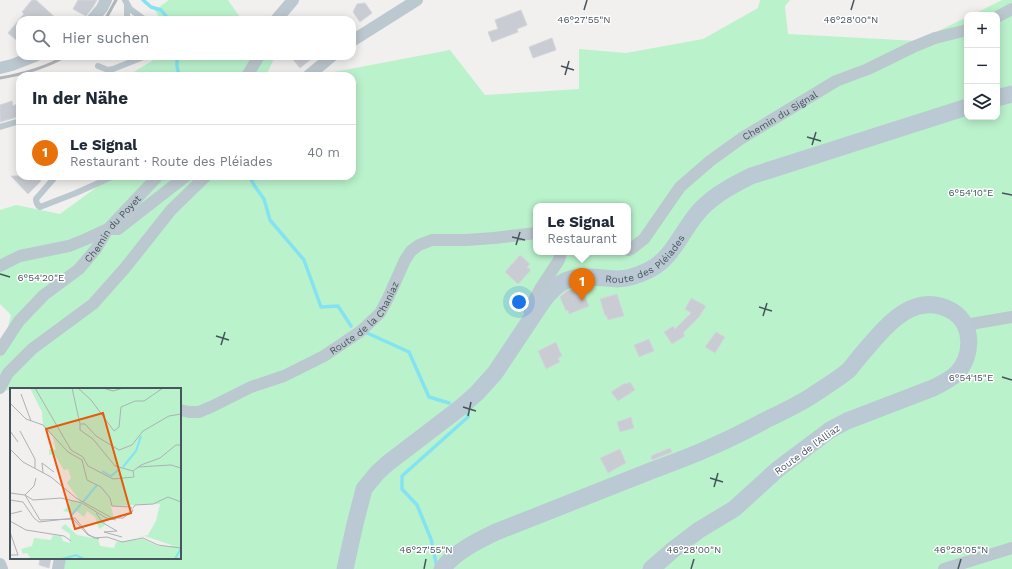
<!DOCTYPE html>
<html lang="de">
<head>
<meta charset="utf-8">
<style>
	:root { --surface:#fff; --page:#f6f6f7; --text:#1f2937; --muted:#747a83; --line:#e0e1e3; --accent:#0c7fee }
	body { margin:0; font-family:"Work Sans",sans-serif; background:var(--page); color:var(--text) }
	.controls { position:absolute; right:12px; top:12px; display:grid; overflow:hidden; border-radius:8px; box-shadow:0 2px 10px #0003 }
	.controls button { width:36px; height:36px; display:grid; place-items:center; padding:0; border:0; border-bottom:1px solid var(--line); background:var(--surface); color:var(--text); font:20px sans-serif }
	.you { position:absolute; left:519px; top:302px; width:14px; height:14px; margin:-10px; border:3px solid #fff; border-radius:50%; background:#1a73e8; box-shadow:0 0 0 6px #1a73e833 }
	.badge { display:grid; place-items:center; width:26px; height:26px; border-radius:50%; background:var(--accent); color:#fff; font-size:13px; font-weight:700 }
	.pin { position:absolute; translate:-50% -33px; filter:drop-shadow(0 1px 2px #0008) }
	.pin::after { content:''; position:absolute; top:21px; width:14px; height:12px; background:inherit; clip-path:polygon(0 0,100% 0,50% 100%) }
	.popup { position:absolute; left:533px; top:203px; width:98px; height:52px; box-sizing:border-box; display:grid; place-content:center; border-radius:8px; background:var(--surface); filter:drop-shadow(0 1px 3px #0005); font-size:13px; white-space:nowrap; color:var(--muted) }
	.popup b { font-size:15px; color:var(--text) }
	.popup::after { content:''; position:absolute; left:50%; top:100%; margin-left:-8px; border:8px solid transparent; border-top-color:var(--surface) }
	.list { margin:0; padding:0; list-style:none }
	h2 { display:flex; justify-content:space-between; align-items:center; height:52px; margin:0; padding:0 16px; font-size:17px }
	h2 small { font-size:13px; font-weight:400; color:var(--muted) }
	.list li { display:grid; grid-template-columns:26px 1fr auto; gap:12px; align-items:center; box-sizing:border-box; height:56px; padding:0 16px; border-top:1px solid var(--line) }
	.list b { display:block; font-size:15px; white-space:nowrap }
	.list p { margin:0; font-size:13px; white-space:nowrap; color:var(--muted) }
	.list em { font-size:13px; font-style:normal; color:var(--muted) }
	.icon { flex:none; width:22px; height:22px; fill:none; stroke:currentColor; stroke-width:2; stroke-linecap:round; stroke-linejoin:round }
	.map { position:relative; flex:none; width:1012px; height:569px; overflow:hidden }
	.search { position:absolute; background:var(--surface); box-shadow:0 2px 10px #0003; left:16px; top:16px; width:340px; height:44px; display:flex; align-items:center; gap:10px; box-sizing:border-box; padding:0 14px; border-radius:12px; color:var(--muted); font-size:15px }
	.panel { position:absolute; background:var(--surface); box-shadow:0 2px 10px #0003; left:16px; top:72px; width:340px; height:108px; border-radius:12px }
	.map>svg:first-child { display:block }
</style>
</head>
<body>
<div class="map">
<svg width="1012" height="569" viewBox="0 0 1012 569">
	<rect width="100%" height="100%" fill="#f2efef"/>
	<path fill="#baf2cc" fill-rule="evenodd" d="M169,0H228L242,20H161L155,10Z
		M760,0H790L785,6L788,34L918,41L967,17V117H997V15H972L1002,0H1012V569H61L65,558H180V389H82L67,388L11,389V390L0,391V341L6,335L11,315L0,304V210L16,205L60,214L112,176H352V76H327L334,72L450,50L485,95L579,89V49L626,53L703,39L758,8ZM536,206H628V252H536Z
		M160,56H275L266,76H127Z"/>
	<g fill="none" stroke-linecap="round" stroke-linejoin="round">
		<path stroke="#84e3f2" stroke-width="3.5" d="M143,0L151,7L161,10L169,20
			M177,56V66L179,76
			M249,176L254,185L264,199L270,220L304,260L321,307L338,306L351,326
			M365,332L409,352L429,397L449,403
			M436,563L431,539L417,505L402,489V476L468,417V409"/>
	</g>
	<path fill="#c9ccd2" stroke="#d3d6db" d="M32,0H36L58,20H20V43L8,33L24,14L22,12Z
		M78,0H97L93,7L86,16L73,9Z
		M365,3L372,13L360,22L353,12L357,4Z
		M521,10L527,25L517,29L518,32L492,42L488,32L498,29L495,20Z
		M552,38L556,50L533,58L529,47Z
		M290,56H315L300,68Z
		M12,101L13,106L17,104L20,115L17,116V117L0,122V105Z
		M11,176H36L41,181L28,194Z
		M520,255L530,264L527,267L531,270L518,284L505,272Z
		M576,288L577,290L581,288L589,306L569,314L568,310L566,311L560,297L567,291Z
		M617,294L624,316L608,320L606,315L605,316L600,299Z
		M691,298L706,306L699,317L683,333L685,336L672,344L664,332L673,326L675,329L691,313L685,309Z
		M716,332L725,337L715,353L705,347Z
		M649,339L654,351L639,357L634,345Z
		M556,342L562,356L558,358L560,362L546,369L538,351Z
		M630,382L635,390L618,401L611,392L625,383L626,384Z
		M631,417L634,428L620,432L617,422Z
		M670,448L672,452L652,460L651,456Z
		M620,449L626,463L608,473L600,458Z
		M40,558H51L49,568L39,565Z"/>
	<g fill="none" stroke-linecap="round" stroke-linejoin="round">
		<path stroke="#bcc8cf" stroke-width="6" d="M125,0L130,9L145,20
			M127,4V20
			M98,66L108,70L113,69L146,56
			M0,127L20,121
			M56,176L36,199C36,203 37,205 40,207L76,193L114,176"/>
		<g stroke="#bcc8cf" stroke-width="12">
			<path d="M997,17L1012,9"/>
			<path d="M92,20L102,8L106,0"/>
			<path d="M276,20L293,0"/>
			<path d="M352,41L417,0"/>
			<path d="M0,68L12,65L35,56"/>
			<path d="M247,76L259,56"/>
			<path d="M308,76L332,56"/>
			<path id="s1" d="M628,250L631,249L644,239L680,187L710,161L742,138L836,81L868,69L913,47L935,38L967,30"/>
			<path d="M0,266L20,256L69,246L84,240L108,229H118L186,176"/>
			<path d="M529,310L540,289L559,260L561,252"/>
			<path d="M965,325L1012,317"/>
			<path id="s2" d="M0,350L19,321L44,295L79,269L96,249L108,229L158,176"/>
			<path d="M0,388L8,373L32,349L93,304L125,268L171,210L206,176"/>
			<path id="s3" d="M180,410L189,412H199L213,406L251,387L284,376L324,356L361,331L380,313L388,298L405,260L411,251L419,245L432,240H466L494,238L536,233"/>
			<path d="M0,564L2,569"/>
			<path d="M58,569L60,558"/>
			<path d="M944,569L1012,548"/>
		</g>
		<g stroke="#bbc9d4" stroke-width="17">
			<path d="M997,98L1012,94"/>
			<path id="s4" d="M345,569L355,524L364,489L377,473L388,463L460,408L477,393L495,373L543,301C549,293 556,285 565,281C581,274 600,278 617,279C628,279 639,275 649,270C674,258 683,227 702,208C716,194 733,185 751,176L967,107"/>
			<path d="M442,569C455,552 477,541 496,532C548,511 601,491 653,470C669,464 686,458 702,451C723,442 744,432 764,421C780,413 798,405 813,395C825,387 838,379 849,370C853,365 857,360 861,355C884,329 912,289 952,311C974,324 973,356 957,373C950,380 941,384 933,388L847,421L830,430L778,469L734,509L699,530L674,549L651,569"/>
		</g>
		<path stroke="#b1b5ba" stroke-width="3" d="M105,20L116,0
			M0,78C24,74 45,68 66,56"/>
	</g>
	<path fill="none" stroke="#46545e" stroke-width="1.5" d="M584,10L587,0M851,10L854,0M561,66L574,70M565,75L569,61M807,137L821,141M812,145L816,132M1002,193L1012,195M512,237L525,240M516,245L520,232M0,274L10,277M759,307L772,311M763,316L767,303M216,336L229,340M221,345L225,332M1002,377L1012,380M463,407L476,411M468,416L471,402M710,478L723,482M714,487L718,473M424,569L426,559M691,569L694,559M958,569L961,559"/>
	<g text-anchor="middle" stroke-width="3" stroke-linejoin="round" paint-order="stroke">
		<g font-size="10" fill="#46545e" stroke="#fff">
			<text dy="4" stroke="none"><textPath href="#s1" startOffset="206">Chemin du Signal</textPath></text>
			<text dy="4" stroke="none"><textPath href="#s2" startOffset="167">Chemin du Poyet</textPath></text>
			<text dy="4" stroke="none"><textPath href="#s4" startOffset="462">Route des Pléiades</textPath></text>
			<text dy="4" stroke="none"><textPath href="#s3" startOffset="213">Route de la Chaniaz</textPath></text>
			<text transform="translate(807 449) rotate(-36)" y="4">Route de l'Alliaz</text>
		</g>
	</g>
	<g transform="translate(10 388)">
		<rect width="171" height="171" fill="#f2efef"/>
		<path d="M20,0H171V171H21L17,165L13,166L11,161L22,158L24,150L41,152L43,147L51,148L53,153L60,155V146L51,140L55,136L67,147L88,151L90,158L104,160L106,154L133,151L148,158H164L135,148L119,151L138,147L146,133L150,116L101,118L104,131H96L94,138L89,141L85,129L77,123L74,129L65,122L62,125L53,123L60,116L59,112L70,113L57,95L61,90L58,81L54,82L44,66L39,67V61L46,62L43,49L33,38L32,24Z" fill="#baf2cc"/>
		<path fill="none" stroke="#84e3f2" stroke-width="2" d="M113,79L126,63L131,48M92,83L101,88L108,82M73,114L87,97M60,129L71,116M52,171L66,167L74,171M112,171H127M165,171L171,160"/>
		<path fill="none" stroke="#adb1b5" stroke-width="1" d="M25,0L61,62L73,69L78,78L103,91L124,89L123,83L105,78L83,51L70,42V36M62,0L70,36M68,0L81,12L104,43L109,39L111,19L125,13H134L153,0M93,0L103,3L113,0M11,6L21,33M0,15L16,31L33,37L58,64L72,72L77,92L91,99L100,110L102,118L121,119L123,123L113,130H102L66,110L41,89L13,74L0,61M70,36H75L86,48L109,62L122,57L133,43L159,28L171,26M0,43L8,54M10,43L25,71V80M128,79L161,77L171,80M123,83L131,77L150,70L166,57H171M33,85L32,75L44,84M0,105L15,107L23,112L51,110L72,115L96,130L106,132M15,107L30,132L63,131L78,147L89,151M15,107L24,98L26,90M0,112L13,114L24,130L29,134L65,130L78,146L84,150L97,149L112,154L133,150L148,157L171,160M123,120L125,117L143,116L158,109L171,114M86,125L93,135L107,143L94,144L112,149M0,126L12,123M0,133L16,142L54,148L61,153M0,144L8,167H0"/>
		<path fill="#e8590c" fill-opacity="0.15" stroke="#e8590c" stroke-width="2" d="M93,25L121,125L65,141L36,41Z"/>
		<rect width="171" height="171" fill="none" stroke="#46545e" stroke-width="2"/>
	</g>
	<g font-size="10" text-anchor="middle" fill="#46545e" stroke="#fff" stroke-width="3" stroke-linejoin="round" paint-order="stroke">
		<text x="584" y="23">46°27'55"N</text>
		<text x="851" y="23">46°28'00"N</text>
		<text x="971" y="196">6°54'10"E</text>
		<text x="41" y="281">6°54'20"E</text>
		<text x="971" y="381">6°54'15"E</text>
		<text x="426" y="553">46°27'55"N</text>
		<text x="694" y="553">46°28'00"N</text>
		<text x="961" y="553">46°28'05"N</text>
	</g>
</svg>
<div class="controls">
<button>+</button>
<button>−</button>
<button><svg class="icon" aria-label="layers" viewBox="0 0 24 24"><path d="M12 4l9 5-9 5-9-5zM3 14l9 5 9-5"/></svg></button>
</div>
<div class="you"></div>
<div class="pin badge" style="left:582px;top:301px;background:#e8710a">1</div>
<div class="popup"><b>Le Signal</b>Restaurant</div>
<div class="search"><svg class="icon" aria-label="search" viewBox="0 0 24 24"><circle cx="10" cy="10" r="6"/><path d="M15 15l6 6"/></svg>Hier suchen</div>
<section class="panel">
<h2>In der Nähe<small></small></h2>
<ul class="list">
<li><span class="badge" style="background:#e8710a">1</span><div><b>Le Signal</b><p>Restaurant · Route des Pléiades</p></div><em>40 m</em></li>
</ul>
</section>
</div>
</body>
</html>
